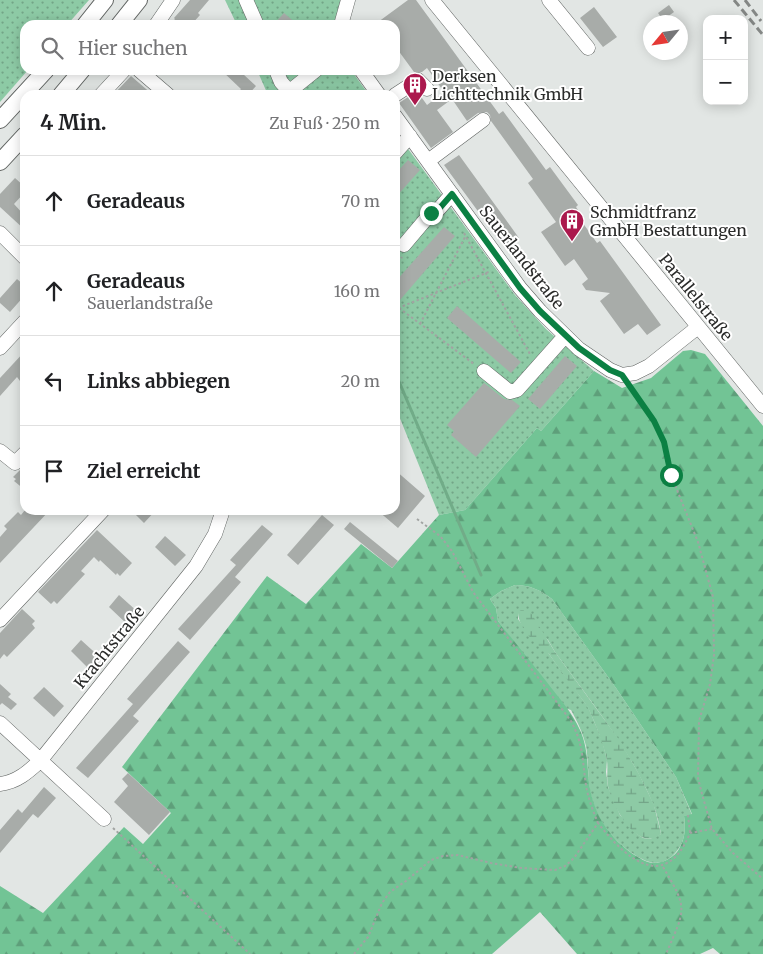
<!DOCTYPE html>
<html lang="de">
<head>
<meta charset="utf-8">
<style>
	:root { --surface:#fff; --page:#f6f6f6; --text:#202124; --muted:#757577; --line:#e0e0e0 }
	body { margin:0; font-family:Merriweather,serif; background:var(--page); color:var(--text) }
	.controls { position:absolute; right:15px; top:15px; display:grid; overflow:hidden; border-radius:10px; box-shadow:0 2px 12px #0003 }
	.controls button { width:45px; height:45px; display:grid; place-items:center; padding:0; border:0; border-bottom:1px solid var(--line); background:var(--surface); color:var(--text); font:25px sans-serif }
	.compass { position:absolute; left:643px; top:15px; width:45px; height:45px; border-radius:50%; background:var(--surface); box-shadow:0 2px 12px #0003; rotate:241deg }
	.stop { position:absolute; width:15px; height:15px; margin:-11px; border:4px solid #0b8043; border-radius:50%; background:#fff }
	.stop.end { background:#0b8043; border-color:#fff; box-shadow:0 1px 5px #0008 }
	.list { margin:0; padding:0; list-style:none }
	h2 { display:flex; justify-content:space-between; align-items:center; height:65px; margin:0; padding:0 20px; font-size:21px }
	h2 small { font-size:16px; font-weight:400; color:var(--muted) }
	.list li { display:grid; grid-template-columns:32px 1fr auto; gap:15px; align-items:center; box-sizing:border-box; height:90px; padding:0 20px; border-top:1px solid var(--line) }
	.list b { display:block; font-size:19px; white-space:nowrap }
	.list p { margin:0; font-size:16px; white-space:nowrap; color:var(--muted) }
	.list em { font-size:16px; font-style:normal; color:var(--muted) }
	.icon { flex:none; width:28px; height:28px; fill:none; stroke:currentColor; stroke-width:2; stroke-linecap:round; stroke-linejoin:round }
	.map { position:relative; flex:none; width:763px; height:954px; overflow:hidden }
	.search { position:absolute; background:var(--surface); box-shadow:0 2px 12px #0003; left:20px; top:20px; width:380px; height:55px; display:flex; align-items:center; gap:12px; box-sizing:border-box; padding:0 18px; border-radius:15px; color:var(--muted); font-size:19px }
	.panel { position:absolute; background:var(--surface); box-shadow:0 2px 12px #0003; left:20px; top:90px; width:380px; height:425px; border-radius:15px }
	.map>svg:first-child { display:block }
</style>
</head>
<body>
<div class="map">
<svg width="763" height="954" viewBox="0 0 763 954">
	<defs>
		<pattern id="grass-dots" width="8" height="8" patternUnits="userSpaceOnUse" patternTransform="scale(1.25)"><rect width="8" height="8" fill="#8dcaa5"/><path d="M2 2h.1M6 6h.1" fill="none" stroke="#73a487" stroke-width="1.8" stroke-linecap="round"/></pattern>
		<pattern id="forest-firs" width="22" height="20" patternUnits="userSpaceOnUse" patternTransform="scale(1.25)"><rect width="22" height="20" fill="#72c495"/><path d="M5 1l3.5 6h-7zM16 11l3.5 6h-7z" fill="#5e9f7a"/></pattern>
		<pattern id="wetland-marsh" width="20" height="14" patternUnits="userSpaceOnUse" patternTransform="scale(1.25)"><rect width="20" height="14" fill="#8dcaa5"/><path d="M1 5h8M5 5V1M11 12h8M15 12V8" fill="none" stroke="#73a487"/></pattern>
	</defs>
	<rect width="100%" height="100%" fill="#e2e6e4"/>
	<path fill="url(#grass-dots)" fill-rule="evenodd" d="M0,0H89L67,25H25V70H28L0,102Z
		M225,0H341L335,25H237Z
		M257,70H351L369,95H268Z
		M395,131L515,295L546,329L594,371L541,431L537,428L465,510L439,515L395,406Z
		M515,585C530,585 540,590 552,599L616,688L676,777L692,815L684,816C686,829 685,842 676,852C667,863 655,866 642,859C619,847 599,825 592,799C587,782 589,763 586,746C583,733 577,721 571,710L564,708L498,621L496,608L490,599L501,591ZM518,613L548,640L555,652C591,702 629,747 653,804C657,813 659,824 661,834L650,839L643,838L637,834L620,815L608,787L606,772L607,760L602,740L588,707L549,654L526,630L518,619Z"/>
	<path fill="url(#forest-firs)" fill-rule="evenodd" d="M691,350L705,354L763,426V954H720L713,948L700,954H577L540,912L492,954H0V886L43,913L124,827L143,844L171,813L122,767L267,576L306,604L361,544L392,568L439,515L465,510L537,428L541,431L594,371L622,388L651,378L683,351ZM515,585C530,585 540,590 552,599L616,688L676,777L692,814L684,816C686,828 685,841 677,852C668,862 655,866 643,860C613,844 593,816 589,782C587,765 588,747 580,730C572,712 558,697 546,681C530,661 514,641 498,621L496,608L490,599L501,591Z"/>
	<path fill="url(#wetland-marsh)" d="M521,610H526L531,613L555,652L620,741L640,776L654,805L661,834C637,854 612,805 608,786C606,776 609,766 606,756C602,740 596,725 589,710C585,702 579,695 573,688C565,677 557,665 549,654C537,646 518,628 518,612Z"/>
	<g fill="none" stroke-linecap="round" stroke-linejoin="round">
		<path stroke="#71ac88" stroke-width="3" d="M395,372L481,575"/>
	</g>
	<path fill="#a8aca9" d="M190,0H209L198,13L200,15L191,25H170L175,19L174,18Z
		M408,0H416L499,114L503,111L546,170L550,167L578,205L576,207L578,210L575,212L597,243L600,241L661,325L647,335L638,324L624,334L600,301L610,293L586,290L582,284L588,279L574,259L565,266L541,232L556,222L528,183L533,179L491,121L490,115L487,112L478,113L467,121L452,99L437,110L453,132L431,148L399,103L417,91L427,105L444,92L427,68L422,72H414L395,46V25H374Z
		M669,5L674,12L663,20L658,13Z
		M594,7L617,37L603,47L580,18Z
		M284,13L298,25H273Z
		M221,70H243V74L256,86L248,95H236L241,89Z
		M131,76L153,95H113Z
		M459,155L519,238L505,248L444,165Z
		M408,160L420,170L395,198V174Z
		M15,178L25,187V192L14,204L25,216V230L0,207V194Z
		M444,227L455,236L400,300L395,296V282Z
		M17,279L25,286V295L10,312L0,303V298Z
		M457,306L521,362L511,373L447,318Z
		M25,351V375L20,381L17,377L0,396V378Z
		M565,356L577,366L540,409L528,399Z
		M484,383L504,399L512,400L520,406L476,457L451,435L454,431L447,425Z
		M25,465V490L14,481L16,479L13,477Z
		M395,470L425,496L398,528L377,510H395Z
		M25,510H50L0,563V537L7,529L4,526L18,512L21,515Z
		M131,510H156L144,523Z
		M322,515L334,525L298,565L287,555Z
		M350,522L398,561L392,568L344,529Z
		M262,525L273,534L235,577L241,582L190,640L178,629L236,565L230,560Z
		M97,530L132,563L120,576L117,573L116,575L100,560L99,562L94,557L81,571L85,574L57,604L54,601L51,604L38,592Z
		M165,536L186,555L175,566L155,547Z
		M119,595L139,613L128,625L109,607Z
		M22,609L35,621L32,624L35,628L7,657L4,654L0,659V633Z
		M81,640L102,659L91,671L71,651Z
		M178,641L190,652L133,716L139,721L88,778L76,768L133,704L127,699Z
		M0,684L11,694L8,697L17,704L11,710L2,703L0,705Z
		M44,687L64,706L54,717L33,698Z
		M128,773L170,812L149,835L114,802L128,786L122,779Z
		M44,787L56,798L38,818L33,814L0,853V830L18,809L22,813Z"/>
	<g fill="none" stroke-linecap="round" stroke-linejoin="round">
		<defs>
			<path id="minor" d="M246,0L257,25
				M432,0L763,406
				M549,0L588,48
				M156,25L173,0
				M341,25L348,0
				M139,70L168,95
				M276,70L281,82L289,91
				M361,70L379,95
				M101,95L124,70
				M285,95L316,70
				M395,95L418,80L427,89
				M395,116L520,288L540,311L579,349L610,370L622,375L635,373L649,366L698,327
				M395,153L410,136
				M428,161L483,120
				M0,233L25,258
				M404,245L431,213L438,210L452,194
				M0,348L25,321
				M484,371L510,392L517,390L565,336
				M0,451L15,463L25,453
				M0,620L103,510
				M0,723L104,819
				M0,784C17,782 28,772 40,761L196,566L215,534L223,510"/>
			<path id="major" d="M85,25L105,0
				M119,25L139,0
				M61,95L82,70
				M0,120L46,70
				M0,162L25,135"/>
		</defs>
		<use href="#minor" stroke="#606462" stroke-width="15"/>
		<use href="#major" stroke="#606462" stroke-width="18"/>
		<path stroke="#a1a4a2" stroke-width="2" stroke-dasharray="2.5 2.5" stroke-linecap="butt" d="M464,233L531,356
			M395,266L402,257
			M395,305L474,364
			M398,308L491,271
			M420,324L465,237
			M630,387L654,421L664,442L671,475L698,542L713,597L714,655L710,684L699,721L698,778L702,794L712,829L733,853L763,879
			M417,519L440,536L452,551L473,592L571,721C584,746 582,759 586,785C588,798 593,811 598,823
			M688,815L690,833
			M113,828L250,954
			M663,867C689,910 685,909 666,954
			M354,954L368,937L382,903L390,892L406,881L431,860L443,856L458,855L491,863L521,868L555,870L565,866L574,858L598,823C625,858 665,894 690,833L712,829"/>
		<use href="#minor" stroke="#fff" stroke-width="14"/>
		<use href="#major" stroke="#fff" stroke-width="16"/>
		<path stroke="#848785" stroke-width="3" stroke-dasharray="8 4" stroke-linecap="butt" d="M734,0L763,35
			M745,0L761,21"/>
	</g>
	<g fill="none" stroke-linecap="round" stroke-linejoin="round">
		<path stroke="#0b8043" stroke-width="6" d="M431,213L438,210L452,194L520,288L540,311L579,348L610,370L622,375L654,421L664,442L671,475"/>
	</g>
	<defs>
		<symbol id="building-pin" viewBox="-11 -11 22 30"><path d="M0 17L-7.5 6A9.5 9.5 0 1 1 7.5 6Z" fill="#ab194d" stroke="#fff"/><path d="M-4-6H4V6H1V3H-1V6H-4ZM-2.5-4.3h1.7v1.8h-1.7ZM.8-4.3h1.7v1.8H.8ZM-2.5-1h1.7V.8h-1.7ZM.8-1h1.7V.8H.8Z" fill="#fff"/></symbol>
	</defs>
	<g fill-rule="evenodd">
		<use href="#building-pin" x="401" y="71" width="28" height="38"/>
		<use href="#building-pin" x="558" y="207" width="28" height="38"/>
	</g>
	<g text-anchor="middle" stroke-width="4" stroke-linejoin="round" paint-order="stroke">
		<g font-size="16" fill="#2a2b2a" stroke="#fff" text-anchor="start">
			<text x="432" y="82">Derksen<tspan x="432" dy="18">Lichttechnik GmbH</tspan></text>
			<text x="590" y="218">Schmidtfranz<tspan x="590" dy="18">GmbH Bestattungen</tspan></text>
		</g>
		<g font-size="16" fill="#2a2b2a" stroke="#fff">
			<text transform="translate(522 257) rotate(52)" y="6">Sauerlandstraße</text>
			<text transform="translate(696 297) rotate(51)" y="6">Parallelstraße</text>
			<text transform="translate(109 647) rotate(-51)" y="6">Krachtstraße</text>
		</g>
	</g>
</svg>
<div class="controls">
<button>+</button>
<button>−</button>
</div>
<svg class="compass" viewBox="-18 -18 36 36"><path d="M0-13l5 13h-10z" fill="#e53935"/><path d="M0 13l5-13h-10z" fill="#757577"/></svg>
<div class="stop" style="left:671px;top:475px"></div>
<div class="stop end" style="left:431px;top:213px"></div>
<div class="search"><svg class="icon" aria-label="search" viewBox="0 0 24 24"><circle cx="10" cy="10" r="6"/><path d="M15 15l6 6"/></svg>Hier suchen</div>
<section class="panel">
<h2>4 Min.<small>Zu Fuß · 250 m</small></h2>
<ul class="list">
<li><svg class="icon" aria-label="ahead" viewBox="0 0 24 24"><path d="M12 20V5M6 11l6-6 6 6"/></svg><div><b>Geradeaus</b></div><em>70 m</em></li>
<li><svg class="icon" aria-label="ahead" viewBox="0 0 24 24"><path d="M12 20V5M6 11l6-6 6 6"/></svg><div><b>Geradeaus</b><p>Sauerlandstraße</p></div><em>160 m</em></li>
<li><svg class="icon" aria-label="left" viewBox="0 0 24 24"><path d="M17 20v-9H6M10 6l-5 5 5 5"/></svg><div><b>Links abbiegen</b></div><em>20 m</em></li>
<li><svg class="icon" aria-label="arrive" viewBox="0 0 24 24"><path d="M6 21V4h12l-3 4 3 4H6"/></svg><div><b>Ziel erreicht</b></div></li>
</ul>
</section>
</div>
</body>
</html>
